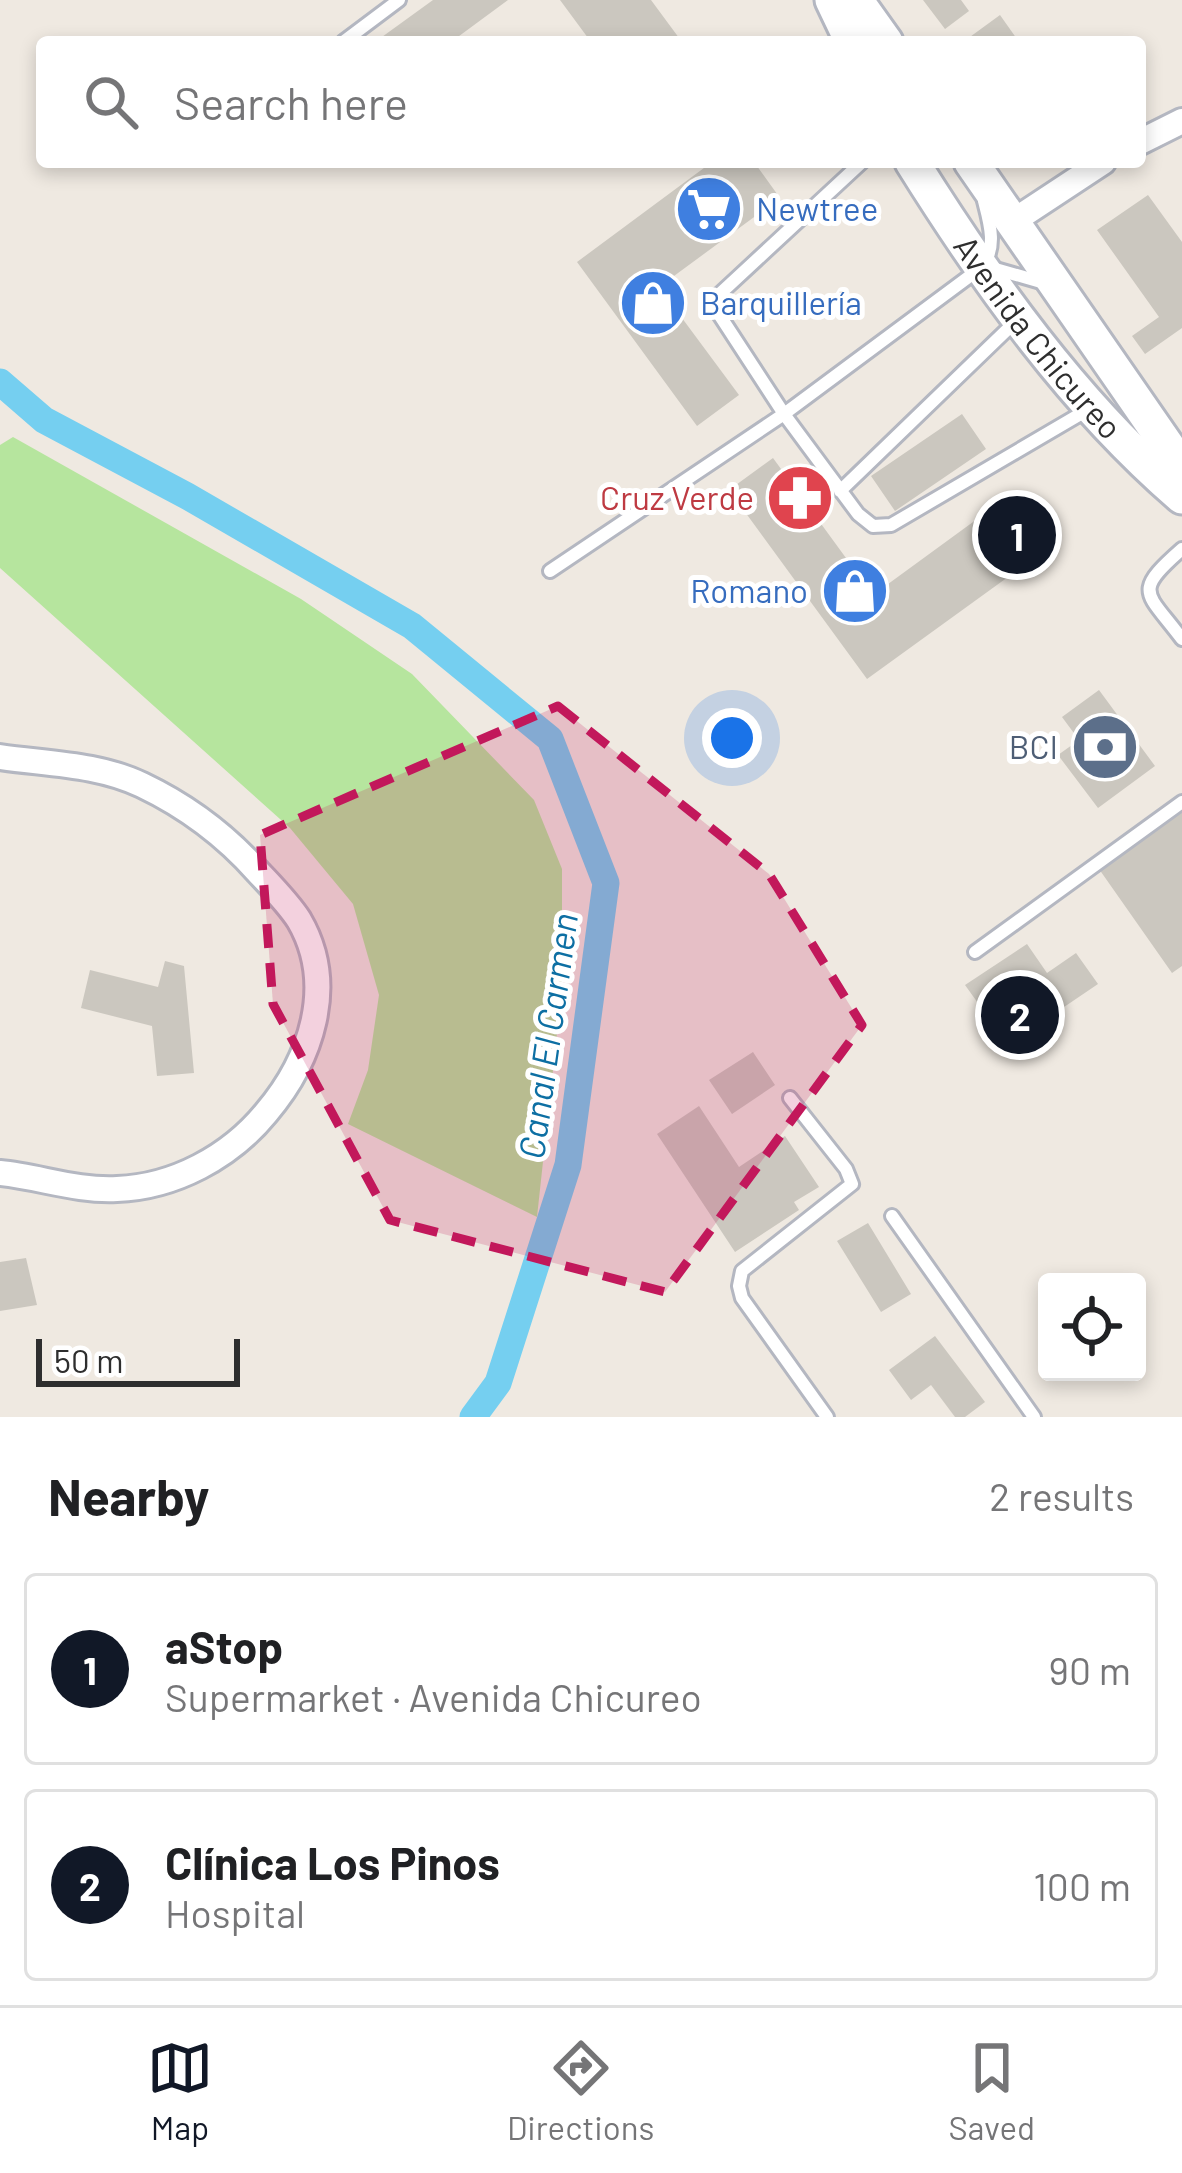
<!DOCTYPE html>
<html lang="en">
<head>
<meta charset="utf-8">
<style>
	:root { --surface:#fff; --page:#f2f2f2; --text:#202124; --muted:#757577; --line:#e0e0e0; --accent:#111827 }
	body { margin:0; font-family:Barlow,sans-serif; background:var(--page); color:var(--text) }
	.controls { position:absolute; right:36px; bottom:36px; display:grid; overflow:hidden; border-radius:12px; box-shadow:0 6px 18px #0003 }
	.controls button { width:108px; height:108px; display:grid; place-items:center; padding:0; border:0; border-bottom:3px solid var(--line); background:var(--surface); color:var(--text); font:60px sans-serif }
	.scale { position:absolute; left:36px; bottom:30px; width:204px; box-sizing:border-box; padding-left:12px; border:6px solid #2e2e2e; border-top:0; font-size:33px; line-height:42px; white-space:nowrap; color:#2e2e2e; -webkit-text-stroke:9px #fff; paint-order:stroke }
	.you { position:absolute; left:732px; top:738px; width:42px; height:42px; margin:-30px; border:9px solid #fff; border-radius:50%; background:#1a73e8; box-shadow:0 0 0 18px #1a73e833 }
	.badge { display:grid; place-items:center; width:78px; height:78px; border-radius:50%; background:var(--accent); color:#fff; font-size:39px; font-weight:700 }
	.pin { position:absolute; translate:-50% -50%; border:6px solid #fff; box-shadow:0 3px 12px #0006 }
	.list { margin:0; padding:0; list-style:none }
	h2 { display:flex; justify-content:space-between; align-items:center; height:156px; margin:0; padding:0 48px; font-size:51px }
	h2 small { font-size:39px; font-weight:400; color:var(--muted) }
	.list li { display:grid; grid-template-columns:78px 1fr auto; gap:36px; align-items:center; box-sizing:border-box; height:192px; margin:0 24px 24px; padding:0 24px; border:3px solid var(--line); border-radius:12px }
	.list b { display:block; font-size:45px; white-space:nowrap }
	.list p { margin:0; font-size:39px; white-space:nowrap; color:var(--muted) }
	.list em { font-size:39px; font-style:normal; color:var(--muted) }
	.icon { flex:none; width:66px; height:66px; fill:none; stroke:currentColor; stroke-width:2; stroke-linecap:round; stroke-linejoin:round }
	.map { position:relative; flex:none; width:1182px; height:1417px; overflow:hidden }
	.search { position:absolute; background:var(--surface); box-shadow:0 6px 18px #0003; left:36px; right:36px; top:36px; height:132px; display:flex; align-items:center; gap:30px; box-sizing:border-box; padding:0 42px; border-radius:12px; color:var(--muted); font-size:45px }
	.sheet { height:588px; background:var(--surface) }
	nav { display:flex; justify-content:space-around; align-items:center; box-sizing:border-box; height:168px; border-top:3px solid var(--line); background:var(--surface); font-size:33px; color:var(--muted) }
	nav a { display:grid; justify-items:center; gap:6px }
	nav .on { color:var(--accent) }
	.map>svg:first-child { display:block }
</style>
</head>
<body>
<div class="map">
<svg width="1182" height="1417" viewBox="0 0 1182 1417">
	<rect width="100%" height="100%" fill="#efe9e1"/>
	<path fill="#b6e59e" d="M13,437L301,599L412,674L534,800L562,869V987L537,1217L348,1124L368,1070L379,995L353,904L290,828L0,568V445Z"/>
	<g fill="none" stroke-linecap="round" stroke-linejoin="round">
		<path stroke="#75cff0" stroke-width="27" d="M0,382L44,420L187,496L412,626L550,739L606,883L568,1165L498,1383L473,1417"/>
	</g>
	<path fill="#cbc7bf" d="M433,0H508L451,42H375Z
		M560,0H651L682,42H591Z
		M923,0H961L969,11L945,29Z
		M1000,15L1019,42H963Z
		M712,162H754L780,198L659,287L739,395L697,426L577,262Z
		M1148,195L1182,242V328L1145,354L1132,336L1159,317L1097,230Z
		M962,414L986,449L895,511L871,476Z
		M773,458L873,595L1010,495L1048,548L867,679L729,490Z
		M1099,690L1155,766L1098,808L1058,755L1079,740L1062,717Z
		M1182,811V966L1172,973L1099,869Z
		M1027,944L1047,973L1076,953L1098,984L1008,1045L965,985Z
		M165,961L184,966L194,1073L157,1076L152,1026L81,1008L90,970L158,987Z
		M753,1052L775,1085L732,1114L709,1080Z
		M699,1106L739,1167L785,1136L819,1187L794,1202L799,1210L735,1252L657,1134Z
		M868,1223L911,1294L881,1312L837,1241Z
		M26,1258L37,1305L0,1311V1262Z
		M935,1336L985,1402L965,1417H955L931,1385L911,1400L889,1370Z"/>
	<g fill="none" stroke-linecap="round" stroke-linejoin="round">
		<defs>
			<path id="lane" d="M343,42L399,0
				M862,162L711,302L784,414L858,514L873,526L891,525L1089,409
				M992,268L1041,282
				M840,491L1015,322
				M1182,549C1132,593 1146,591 1182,639
				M550,571L784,414L982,267C997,247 990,224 984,201
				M975,952L1182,802
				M790,1098L846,1169L852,1184L742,1271L739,1286L742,1298L827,1417
				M892,1216L1034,1417"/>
			<path id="street" d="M1140,142L1182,121
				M1012,222L1103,162
				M0,757C48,764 98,764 142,785C186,806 226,836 258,872C272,887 288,903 299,920C337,985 311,1060 266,1113C230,1157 174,1187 117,1189C76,1191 40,1177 0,1173"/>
			<g id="secondary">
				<path d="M832,0L852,42"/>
				<path d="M856,0L886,42"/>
				<path id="s1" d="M912,162C987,282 1074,404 1182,497"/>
				<path d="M971,162L1182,467"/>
			</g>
		</defs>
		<use href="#lane" stroke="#b4b7c1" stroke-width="18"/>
		<use href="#street" stroke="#b4b7c1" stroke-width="30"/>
		<use href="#secondary" stroke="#b4b7c1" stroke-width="39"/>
		<use href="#lane" stroke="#fff" stroke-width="12"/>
		<use href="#street" stroke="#fff" stroke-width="24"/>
		<use href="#secondary" stroke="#fff" stroke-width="33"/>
	</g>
	<path fill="#c2185b" fill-opacity="0.2" stroke="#c2185b" stroke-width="9" stroke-dasharray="24 15" stroke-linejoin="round" d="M558,706L769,874L862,1025L665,1292L390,1220L273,1004L260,835Z"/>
	<defs>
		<symbol id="supermarket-disc" viewBox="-11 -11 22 22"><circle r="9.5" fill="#3f7fe0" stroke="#fff"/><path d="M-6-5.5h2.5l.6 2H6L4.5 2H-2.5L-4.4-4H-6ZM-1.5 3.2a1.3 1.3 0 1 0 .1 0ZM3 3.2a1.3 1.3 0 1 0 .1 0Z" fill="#fff"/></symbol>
		<symbol id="shop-disc" viewBox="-11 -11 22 22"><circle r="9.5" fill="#3f7fe0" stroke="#fff"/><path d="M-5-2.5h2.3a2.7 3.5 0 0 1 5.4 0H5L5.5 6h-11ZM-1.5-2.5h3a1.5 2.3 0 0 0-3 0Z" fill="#fff"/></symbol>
		<symbol id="pharmacy-disc" viewBox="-11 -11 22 22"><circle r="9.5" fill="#e0444e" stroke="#fff"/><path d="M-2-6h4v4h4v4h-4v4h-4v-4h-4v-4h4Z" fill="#fff"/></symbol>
		<symbol id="bank-disc" viewBox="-11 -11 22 22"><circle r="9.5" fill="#5c6f8a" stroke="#fff"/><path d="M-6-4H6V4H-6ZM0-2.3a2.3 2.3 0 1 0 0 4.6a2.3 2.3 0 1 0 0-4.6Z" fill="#fff"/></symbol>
	</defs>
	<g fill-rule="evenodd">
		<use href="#supermarket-disc" x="671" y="171" width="76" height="76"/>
		<use href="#shop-disc" x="615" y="265" width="76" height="76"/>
		<use href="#pharmacy-disc" x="762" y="460" width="76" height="76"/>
		<use href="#shop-disc" x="817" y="553" width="76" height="76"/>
		<use href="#bank-disc" x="1067" y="709" width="76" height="76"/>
	</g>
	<g text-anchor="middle" stroke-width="10" stroke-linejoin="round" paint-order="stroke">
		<g font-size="33" fill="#366cbe" stroke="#fff" text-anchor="start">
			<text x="756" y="221">Newtree</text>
			<text x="700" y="315">Barquillería</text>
			<text x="808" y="603" text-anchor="end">Romano</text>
		</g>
		<g font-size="33" fill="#2e2e2e" stroke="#fff">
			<text dy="12" stroke="none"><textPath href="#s1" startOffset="216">Avenida Chicureo</textPath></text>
		</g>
		<g font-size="33" fill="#be3a42" stroke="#fff" text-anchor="end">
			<text x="754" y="510">Cruz Verde</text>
		</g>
		<g font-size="33" fill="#4e5e75" stroke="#fff" text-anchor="end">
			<text x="1058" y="759">BCI</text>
		</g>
		<g font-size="36" font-style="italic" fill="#0d6fa3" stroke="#fff">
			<text transform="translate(548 1036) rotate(-82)" y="13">Canal El Carmen</text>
		</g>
	</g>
</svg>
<div class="controls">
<button><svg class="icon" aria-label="locate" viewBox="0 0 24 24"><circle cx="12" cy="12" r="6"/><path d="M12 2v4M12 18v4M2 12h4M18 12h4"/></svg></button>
</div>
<div class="scale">50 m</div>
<div class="you"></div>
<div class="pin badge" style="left:1017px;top:535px">1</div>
<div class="pin badge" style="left:1020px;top:1015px">2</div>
<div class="search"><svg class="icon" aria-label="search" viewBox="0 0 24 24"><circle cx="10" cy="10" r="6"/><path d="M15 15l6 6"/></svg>Search here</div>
</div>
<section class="sheet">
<h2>Nearby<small>2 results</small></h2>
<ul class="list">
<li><span class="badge">1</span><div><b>aStop</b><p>Supermarket · Avenida Chicureo</p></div><em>90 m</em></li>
<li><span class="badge">2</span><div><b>Clínica Los Pinos</b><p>Hospital</p></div><em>100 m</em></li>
</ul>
</section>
<nav>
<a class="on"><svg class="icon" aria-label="map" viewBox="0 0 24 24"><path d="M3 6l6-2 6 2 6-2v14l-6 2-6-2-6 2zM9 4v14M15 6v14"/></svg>Map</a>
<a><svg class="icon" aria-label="directions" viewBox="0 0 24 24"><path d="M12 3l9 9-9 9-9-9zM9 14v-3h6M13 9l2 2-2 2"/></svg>Directions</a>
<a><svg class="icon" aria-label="saved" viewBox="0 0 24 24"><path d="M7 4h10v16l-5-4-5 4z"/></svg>Saved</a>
</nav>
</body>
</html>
